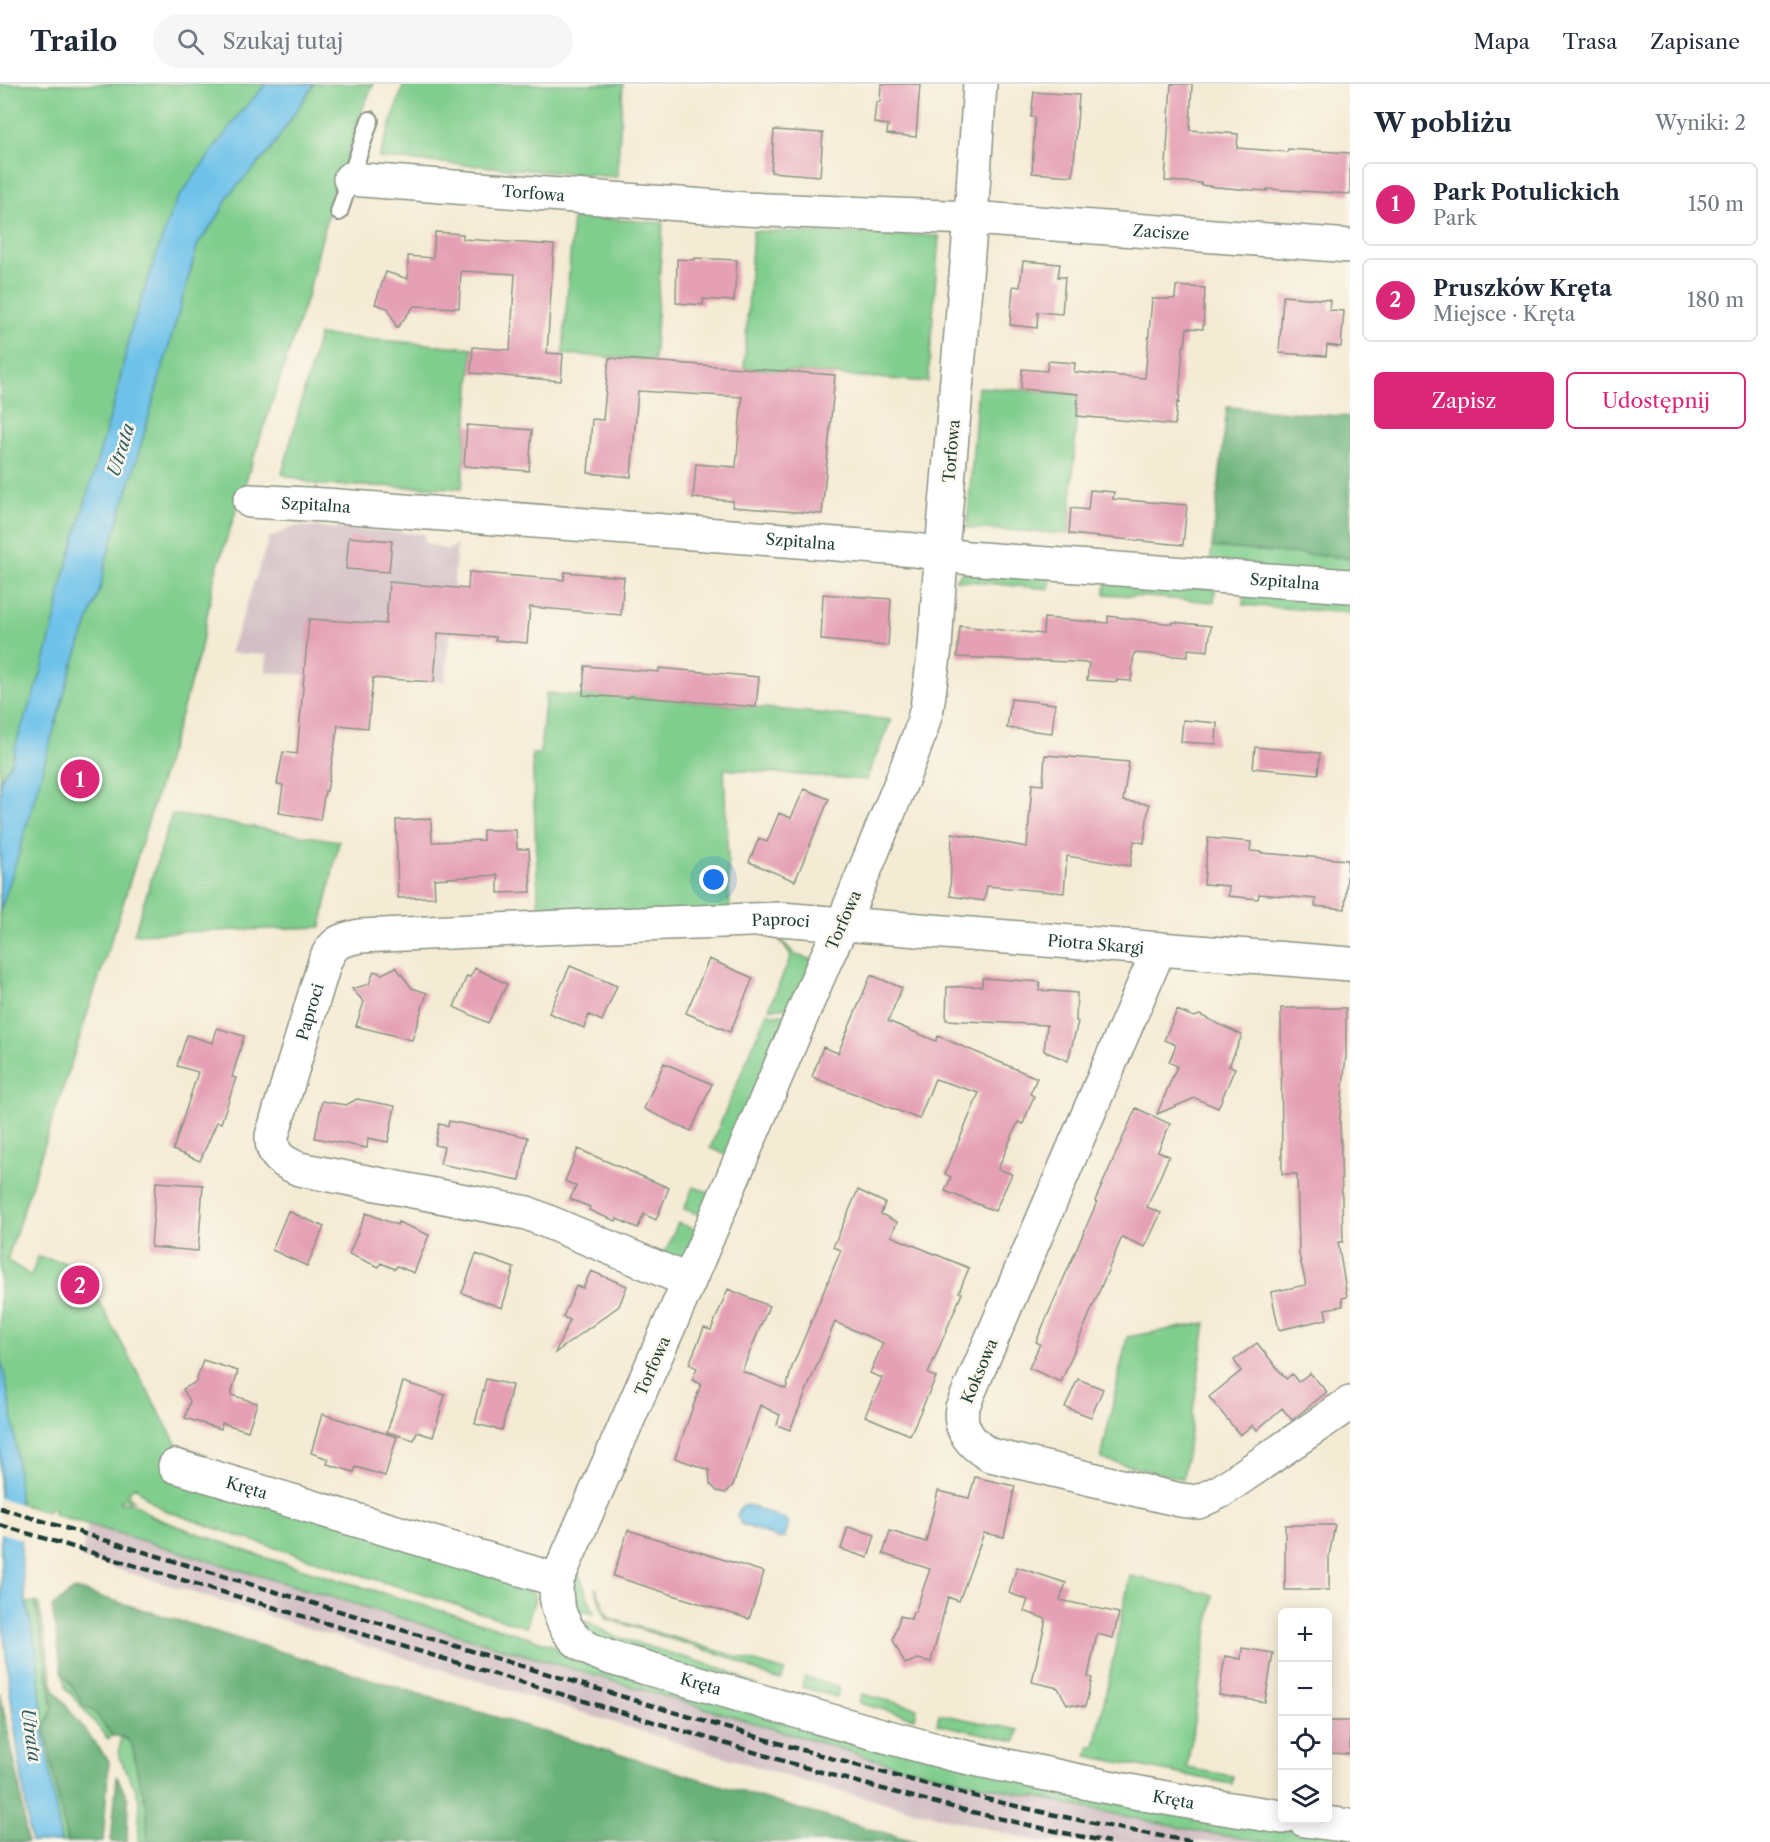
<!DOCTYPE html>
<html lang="pl">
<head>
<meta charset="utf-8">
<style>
	:root { --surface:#fff; --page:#f6f6f7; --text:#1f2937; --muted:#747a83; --line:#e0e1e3; --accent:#db2777 }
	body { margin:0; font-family:"Libre Caslon Text",serif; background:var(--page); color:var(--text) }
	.controls { position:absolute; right:18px; bottom:18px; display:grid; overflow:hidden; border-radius:9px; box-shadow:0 3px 15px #0003 }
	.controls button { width:54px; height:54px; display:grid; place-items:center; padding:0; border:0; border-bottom:2px solid var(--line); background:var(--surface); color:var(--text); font:30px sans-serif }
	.you { position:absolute; left:714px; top:796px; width:21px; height:21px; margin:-15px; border:4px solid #fff; border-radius:50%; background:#1a73e8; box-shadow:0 0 0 9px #1a73e833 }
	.badge { display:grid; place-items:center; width:39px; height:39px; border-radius:50%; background:var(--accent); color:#fff; font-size:20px; font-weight:700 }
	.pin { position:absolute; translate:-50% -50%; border:3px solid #fff; box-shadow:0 2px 6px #0006 }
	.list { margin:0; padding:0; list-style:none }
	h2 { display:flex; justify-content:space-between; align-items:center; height:78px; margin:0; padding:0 24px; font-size:26px }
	h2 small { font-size:20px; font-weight:400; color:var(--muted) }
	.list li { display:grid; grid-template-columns:39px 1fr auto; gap:18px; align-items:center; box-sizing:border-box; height:84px; margin:0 12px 12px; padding:0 12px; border:2px solid var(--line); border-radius:9px }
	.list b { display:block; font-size:22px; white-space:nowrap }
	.list p { margin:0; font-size:20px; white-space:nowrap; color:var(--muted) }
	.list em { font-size:20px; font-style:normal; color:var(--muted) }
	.actions { display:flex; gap:12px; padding:18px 24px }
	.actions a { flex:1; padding:14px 0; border:2px solid var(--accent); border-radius:9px; text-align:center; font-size:21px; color:var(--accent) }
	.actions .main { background:var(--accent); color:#fff }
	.icon { flex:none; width:33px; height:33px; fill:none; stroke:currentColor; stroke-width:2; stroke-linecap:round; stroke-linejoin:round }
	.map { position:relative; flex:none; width:1350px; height:1758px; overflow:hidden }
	header { display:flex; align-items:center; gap:36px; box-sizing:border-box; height:84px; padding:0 30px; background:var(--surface); border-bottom:2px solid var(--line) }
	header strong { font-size:28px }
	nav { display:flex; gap:33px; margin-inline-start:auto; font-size:21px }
	.search { width:420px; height:54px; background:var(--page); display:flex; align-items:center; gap:15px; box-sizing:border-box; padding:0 21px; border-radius:33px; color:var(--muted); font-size:22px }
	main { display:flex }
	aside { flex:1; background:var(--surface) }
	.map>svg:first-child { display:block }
</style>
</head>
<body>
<header>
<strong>Trailo</strong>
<div class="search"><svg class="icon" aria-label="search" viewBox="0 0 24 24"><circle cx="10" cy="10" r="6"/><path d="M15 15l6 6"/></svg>Szukaj tutaj</div>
<nav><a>Mapa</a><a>Trasa</a><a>Zapisane</a></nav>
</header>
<main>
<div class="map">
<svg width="1350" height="1758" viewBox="0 0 1350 1758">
	<rect width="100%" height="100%" fill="#fbf7ec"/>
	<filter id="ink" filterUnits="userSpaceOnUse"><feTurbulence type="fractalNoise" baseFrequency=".0167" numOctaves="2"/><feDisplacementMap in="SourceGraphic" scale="12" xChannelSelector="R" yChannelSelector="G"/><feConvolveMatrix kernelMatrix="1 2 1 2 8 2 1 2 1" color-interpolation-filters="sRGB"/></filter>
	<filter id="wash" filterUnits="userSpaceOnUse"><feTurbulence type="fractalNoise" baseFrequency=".008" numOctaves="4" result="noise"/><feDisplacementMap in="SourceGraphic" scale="24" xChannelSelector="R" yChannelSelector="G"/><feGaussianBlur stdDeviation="1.35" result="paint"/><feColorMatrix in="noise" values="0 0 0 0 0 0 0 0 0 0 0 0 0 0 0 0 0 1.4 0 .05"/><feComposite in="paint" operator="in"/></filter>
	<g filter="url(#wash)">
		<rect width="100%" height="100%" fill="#f4ebd4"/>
		<path fill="#d2bec4" d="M296,442L424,450L425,459L447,466L457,461L445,598L305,589V591L266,588L267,571L230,569L269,454Z
			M88,1440L888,1679L1071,1721L1201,1748L1268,1758H1040L819,1702L81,1474Z"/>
		<path fill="#80ce8d" stroke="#508660" stroke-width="1.5" d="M0,0H373L360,32L329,125L308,210L215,490L200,568L122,823L7,1176L31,1192L38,1173L79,1181L177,1361L207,1371L206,1372L176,1362L170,1368L527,1499L535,1514L526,1543L238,1452L164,1426L148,1415L135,1402L127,1410L134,1417L122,1415L120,1418L137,1421L151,1432L158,1435L263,1473L525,1552L615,1583L1350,1752V1758H1268L1201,1748L1071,1721L888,1679L53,1430L55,1426L49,1424L47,1428L20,1420V1416L0,1411Z
			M404,0H623L617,93L379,74Z
			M573,132L663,139L654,276L563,270Z
			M753,147L939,152L928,298L744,284Z
			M319,251L473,264L462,404L317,401L282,390Z
			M978,303L1078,310L1069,450L967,444Z
			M1212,463L1350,474V496L1210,482Z
			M967,487L1051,491L1049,505L955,496L960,490Z
			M1106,495L1215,505L1214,518L1105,510Z
			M1245,501L1350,509V529L1243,521Z
			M546,609L577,612L583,611L657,614L891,636L866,696L724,685L730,826L539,833L532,670H540Z
			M172,730L339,757L321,843L134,850Z
			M776,850L795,871L813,876L794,922L774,925L769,924L791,872Z
			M767,928L774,931L792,929L730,1072L710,1064Z
			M693,1103L715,1110L704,1132L684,1125Z
			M678,1139L695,1145L688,1169C675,1178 669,1174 654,1171L666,1166Z
			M1206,1239L1183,1395L1101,1375L1127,1253Z
			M577,1486L594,1528L593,1530L583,1527L575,1528L567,1512Z
			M1130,1492L1213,1511L1187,1684L1233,1692L1232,1700L1087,1672L1090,1662H1095Z
			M596,1504L609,1534L785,1587L781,1596L764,1591L731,1574L607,1535L595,1505Z
			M35,1518L53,1623L45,1643L67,1758H61L43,1644L37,1570L26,1519Z
			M579,1537C593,1536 604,1549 617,1553L727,1586L759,1603L607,1562Z
			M62,1587L85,1623L93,1626L112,1652L108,1655L66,1604Z
			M805,1593L839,1603L837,1613L802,1603Z
			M862,1610L917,1624L915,1634L859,1619Z
			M939,1630L1019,1646L1016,1657L937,1640Z
			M121,1652L131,1659L136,1673L137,1689L147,1723V1758H138L140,1719L135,1704L119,1673Z"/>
		<path fill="#68b178" stroke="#447756" stroke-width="1.5" d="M1227,323L1350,333V474L1212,463Z
			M75,1505L805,1727L917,1758H147C147,1746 148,1732 146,1720C144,1709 139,1699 137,1688C133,1670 137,1651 112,1652L93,1626L85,1623L62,1587L52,1523Z
			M35,1518L39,1520L54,1606L109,1677L103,1758H67L45,1643L53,1623Z
			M0,1609L19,1700L27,1758H0Z
			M117,1693L128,1715L127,1758H111Z"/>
		<path fill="#6ec2ea" stroke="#46808f" stroke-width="1.5" d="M266,0H314L270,67L229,111L219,131L198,160L132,392L106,476L101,502L70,589L19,769L0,828V696L11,679L20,647L41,590L58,523L61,502L118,305L130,248L169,134L176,117L240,29Z
			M0,1268L13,1336L18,1390L22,1487L26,1519L37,1570L43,1644L61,1758H31C20,1681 8,1605 2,1527C0,1441 0,1354 0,1268Z
			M748,1421L787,1436L789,1440L784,1454H778L741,1440L737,1432C739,1425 741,1422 748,1421Z"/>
		<path fill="#f4ebd4" d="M0,1414L23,1421L24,1456L0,1449Z"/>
		<g id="blocks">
			<path fill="#e5a0b5" d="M881,0H920L916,53L887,50L888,41L874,39L876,18H880Z
				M1171,0H1192L1190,46L1238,50L1237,64L1287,68L1288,65L1350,69V110L1267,105V107L1251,106L1216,103L1201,101V99L1165,97Z
				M1034,8L1079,11L1073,92L1032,89L1035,33H1031Z
				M774,46L823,49L820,92L771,88Z
				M435,148L463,150V155L554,161L547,269L563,270L561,297L471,289L473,263L510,266L515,190L461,187L459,224L414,222L397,244L388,224L375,220L386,188L408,195V172L433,174Z
				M695,174L737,176L734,217L703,215V221L676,219L677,175L695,176Z
				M1023,177L1060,180L1058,193H1065L1062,230L1038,228L1037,244L1010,241L1013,202L1020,203Z
				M1176,202L1205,204L1203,245L1187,244L1185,262H1183L1179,319L1177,318L1175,341L1077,332L1078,310L1021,305L1022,285L1047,287L1048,277L1075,279L1074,288L1145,294L1152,215H1175Z
				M1283,212L1330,216L1329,226L1344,227L1341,263L1327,261L1326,272L1279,269Z
				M609,274L835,291L822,430L732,423L733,417L693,414L696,380L736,383L742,313L638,307L631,393L588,389L592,335L603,336Z
				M467,341L532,346L529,387L464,382Z
				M1090,406L1114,408L1113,415L1187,421L1183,461L1069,450L1071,424L1088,426Z
				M349,453L392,457L389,488L346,485Z
				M469,488L564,496L565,488L624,493L621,531L530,523L527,559L495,556L496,553L438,549L434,598L373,594L368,644L338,641L327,707H325L320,736L279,729L283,701L277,700L283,668L297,670L309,535L386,540L389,498L468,505Z
				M823,510L891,515L888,562L821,556Z
				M1108,532L1173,540V538L1211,542L1208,567L1188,565V573L1134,569L1131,597L1117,596V598L1087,596L1089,579L957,573L960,542L1043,550L1044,534L1108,539Z
				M585,582L659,588V584L759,593L756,623L629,612V614L583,611Z
				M1011,615L1055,620L1052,649L1007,644Z
				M1183,636L1217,639L1216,660L1181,658Z
				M1255,663L1320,669L1318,690L1253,684Z
				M1045,671L1129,678L1123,717L1149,720L1144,759L1134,757L1130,782L1067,772L1064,809L987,802L984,817L950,812L952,749L1027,763L1032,700L1043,701Z
				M804,705L829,715L795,797L749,778L759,754L767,758L779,729L791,734Z
				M431,735L432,758L483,756V746H516L517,765H529L531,808L498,809V791L434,795L435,813L398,814L396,736Z
				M1208,754L1251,758L1250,767L1262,768V769L1348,776L1345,825L1315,822L1316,815L1259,810L1258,815L1228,812L1229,802L1204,800Z
				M709,875L753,894L730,948L686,929Z
				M570,882L617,902L602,937L589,931L584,944L549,929Z
				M396,883L412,904L427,909L412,956L356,942L364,918L352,905L369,900L374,887L382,890Z
				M475,884L507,900L488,939L454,923L467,892L470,893Z
				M871,891L902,904L888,937L936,957L938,952L1037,994L1030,1010L1034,1012L1023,1040L1018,1038L998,1085L1012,1090L995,1127L945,1107L951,1093L945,1090L979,1009L935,995L919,1035L812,993L823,963L838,969Z
				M982,894L1040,898L1039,906L1077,909L1076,937L1078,938L1068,977L1044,967L1047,941L946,936L947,903L982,902Z
				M1281,924H1346V971L1340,1033L1343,1158H1338L1347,1213L1342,1214L1343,1222L1325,1225L1327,1235L1279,1246L1271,1208L1306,1201L1299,1170L1297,1090H1282Z
				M1177,926L1194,933L1200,931L1242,951L1229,982L1235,984L1218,1024L1195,1014L1157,1030L1177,982L1169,978L1176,961L1164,956Z
				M217,944L244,952L232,993L236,994L221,1039L217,1038L200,1077L173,1066L198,988L177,982L187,951L213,959Z
				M664,979L712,1000L691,1047L644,1025Z
				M357,1015L395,1022L388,1058L368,1054L367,1064L315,1054L322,1017L346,1021Z
				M1136,1024L1170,1040L1158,1067L1169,1072L1147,1123L1161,1129L1145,1163L1122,1153L1061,1298L1029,1284L1040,1260L1036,1258L1097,1118L1095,1117Z
				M449,1037L528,1053L520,1096L440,1080L444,1063L435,1061L439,1040L448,1042Z
				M578,1065L669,1104L656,1136L644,1130L638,1144L617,1135L616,1137L600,1131L589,1126L590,1123L570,1115L576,1102L565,1097Z
				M156,1098L203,1101L198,1167L151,1163Z
				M858,1106L885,1119L881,1130L897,1138L891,1152L969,1184L959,1208L962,1209L928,1290L936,1293L910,1351L865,1332L882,1294L870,1289L883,1259L835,1238L790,1346L777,1341L780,1331L760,1321L733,1401L726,1409L717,1407L710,1400L709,1386L675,1374L701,1300L692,1296L697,1284L689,1280L704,1244L711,1246L728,1205L769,1222L742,1287L786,1305L792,1283L841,1166L833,1163Z
				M288,1127L324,1143L307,1182L272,1166Z
				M366,1129L397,1141L398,1138L429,1151L414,1189L397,1182L395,1185L381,1179L379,1183L349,1170Z
				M476,1170L514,1184L502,1224L462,1209Z
				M591,1187L627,1202L619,1222L555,1269L570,1236L563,1233L576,1202L583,1204Z
				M1257,1259L1286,1295L1292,1290L1298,1298L1310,1289L1327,1308L1292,1336L1282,1324L1257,1346L1253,1341L1240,1351L1209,1313L1241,1287L1234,1276Z
				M203,1276L238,1287L231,1311L257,1319L248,1347L222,1339L221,1345L185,1334L190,1317L183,1305L196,1298Z
				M486,1295L512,1301L502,1346L475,1340Z
				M1078,1295L1103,1305L1091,1333L1065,1323Z
				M403,1298L445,1311L433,1353L417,1348L414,1356L387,1348Z
				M322,1330L397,1353L385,1392L356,1383L354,1388L327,1380L329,1375L311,1369Z
				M975,1393L1015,1402L1004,1453L984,1449L959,1517L948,1513L931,1578L918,1575L905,1580L893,1556L900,1532L911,1535L913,1528H915L930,1485L883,1470L890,1447L926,1458L938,1407L969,1414Z
				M1285,1441H1335L1329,1472V1506H1285Z
				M848,1443L875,1451L868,1474L841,1465Z
				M628,1446L764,1488L749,1535L613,1492Z
				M1017,1483L1066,1499L1060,1516L1119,1529L1113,1554L1097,1550L1088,1593L1092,1594L1085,1623L1067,1620L1058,1604L1032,1598L1046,1535L1024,1527L1028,1516L1009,1509Z
				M1242,1564L1273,1569L1265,1618L1219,1611L1225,1572L1241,1575Z
				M1328,1637H1350V1670L1329,1669Z"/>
		</g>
	</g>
	<g filter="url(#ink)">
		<use href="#blocks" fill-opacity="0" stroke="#8a9484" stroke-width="1.5"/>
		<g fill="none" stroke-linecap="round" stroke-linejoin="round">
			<defs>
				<path id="lane" d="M339,128L370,36"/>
				<g id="street">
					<path id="s1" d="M980,0L971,134L939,501L935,564L927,624L920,649L902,696L843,839L825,877L689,1197L557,1496C553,1520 564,1551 586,1563C604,1574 627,1578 646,1584C686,1595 725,1607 764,1618C825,1635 886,1653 948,1669C977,1676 1007,1682 1037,1688C1118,1706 1200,1721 1282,1733"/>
					<path id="s2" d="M350,95L745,125L971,134L1350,162"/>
					<path id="s3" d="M250,417L325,421L915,466L968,474L1350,502"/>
					<path d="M1159,865L962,1324C958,1346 972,1361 990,1371L1180,1416L1198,1418L1221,1407L1350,1319"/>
					<path id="s4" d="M689,1197L527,1129L299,1085C283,1078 271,1072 272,1052L325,877C333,858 340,856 360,852L585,842L780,835L1350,880"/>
					<path id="s5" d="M175,1382L557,1496"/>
					<path d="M1304,1736L1350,1742"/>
				</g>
			</defs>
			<use href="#lane" stroke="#8a9484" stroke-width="20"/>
			<use href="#street" stroke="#8a9484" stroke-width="36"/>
			<use href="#lane" stroke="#fff" stroke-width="16"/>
			<use href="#street" stroke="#fff" stroke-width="33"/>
			<path stroke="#1f3d34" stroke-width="4.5" stroke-dasharray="9 4.5" stroke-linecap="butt" d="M0,1424C189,1482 379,1539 568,1596C775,1659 982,1723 1196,1758
				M0,1441L800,1682C902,1711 1005,1738 1109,1758"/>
		</g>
	</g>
	<g text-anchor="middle" stroke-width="5" stroke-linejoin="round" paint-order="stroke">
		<g font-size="16" fill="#1f3d34" stroke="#fbf7ec">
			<text dy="6" stroke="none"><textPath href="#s2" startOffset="184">Torfowa</textPath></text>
			<text dy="6" stroke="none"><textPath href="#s2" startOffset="813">Zacisze</textPath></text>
			<text transform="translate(951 367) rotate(-85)" y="6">Torfowa</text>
			<text dy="6" stroke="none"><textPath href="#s3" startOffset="66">Szpitalna</textPath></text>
			<text dy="6" stroke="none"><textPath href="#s3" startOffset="552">Szpitalna</textPath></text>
			<text dy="6" stroke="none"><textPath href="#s3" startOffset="1038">Szpitalna</textPath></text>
			<text transform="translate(843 836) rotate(-66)" y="6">Torfowa</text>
			<text dy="6" stroke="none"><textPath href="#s4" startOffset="1104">Paproci</textPath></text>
			<text dy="6" stroke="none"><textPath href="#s4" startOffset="1420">Piotra Skargi</textPath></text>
			<text dy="6" stroke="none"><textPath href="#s4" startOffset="584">Paproci</textPath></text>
			<text transform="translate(652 1282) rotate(-66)" y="6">Torfowa</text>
			<text transform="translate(979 1287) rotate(-67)" y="6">Koksowa</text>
			<text dy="6" stroke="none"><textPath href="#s5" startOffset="75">Kręta</textPath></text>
			<text dy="6" stroke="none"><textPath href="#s1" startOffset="1772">Kręta</textPath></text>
			<text dy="6" stroke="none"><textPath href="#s1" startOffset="2259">Kręta</textPath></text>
		</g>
		<g font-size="18" font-style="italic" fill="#335e62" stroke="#fbf7ec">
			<text transform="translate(121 366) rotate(-73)" y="6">Utrata</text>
			<text transform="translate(31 1651) rotate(82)" y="6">Utrata</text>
		</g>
	</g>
</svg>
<div class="controls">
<button>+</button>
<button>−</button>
<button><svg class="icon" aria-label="locate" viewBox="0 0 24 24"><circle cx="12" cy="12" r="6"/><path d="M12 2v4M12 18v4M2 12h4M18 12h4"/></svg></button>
<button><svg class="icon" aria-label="layers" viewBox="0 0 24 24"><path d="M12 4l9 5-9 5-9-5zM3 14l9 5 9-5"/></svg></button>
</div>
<div class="you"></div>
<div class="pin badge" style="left:80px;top:695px">1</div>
<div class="pin badge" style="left:80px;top:1201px">2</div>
</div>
<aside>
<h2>W pobliżu<small>Wyniki: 2</small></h2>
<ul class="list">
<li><span class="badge">1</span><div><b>Park Potulickich</b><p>Park</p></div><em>150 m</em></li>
<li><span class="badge">2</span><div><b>Pruszków Kręta</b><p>Miejsce · Kręta</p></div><em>180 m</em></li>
</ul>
<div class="actions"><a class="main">Zapisz</a><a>Udostępnij</a></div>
</aside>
</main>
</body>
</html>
